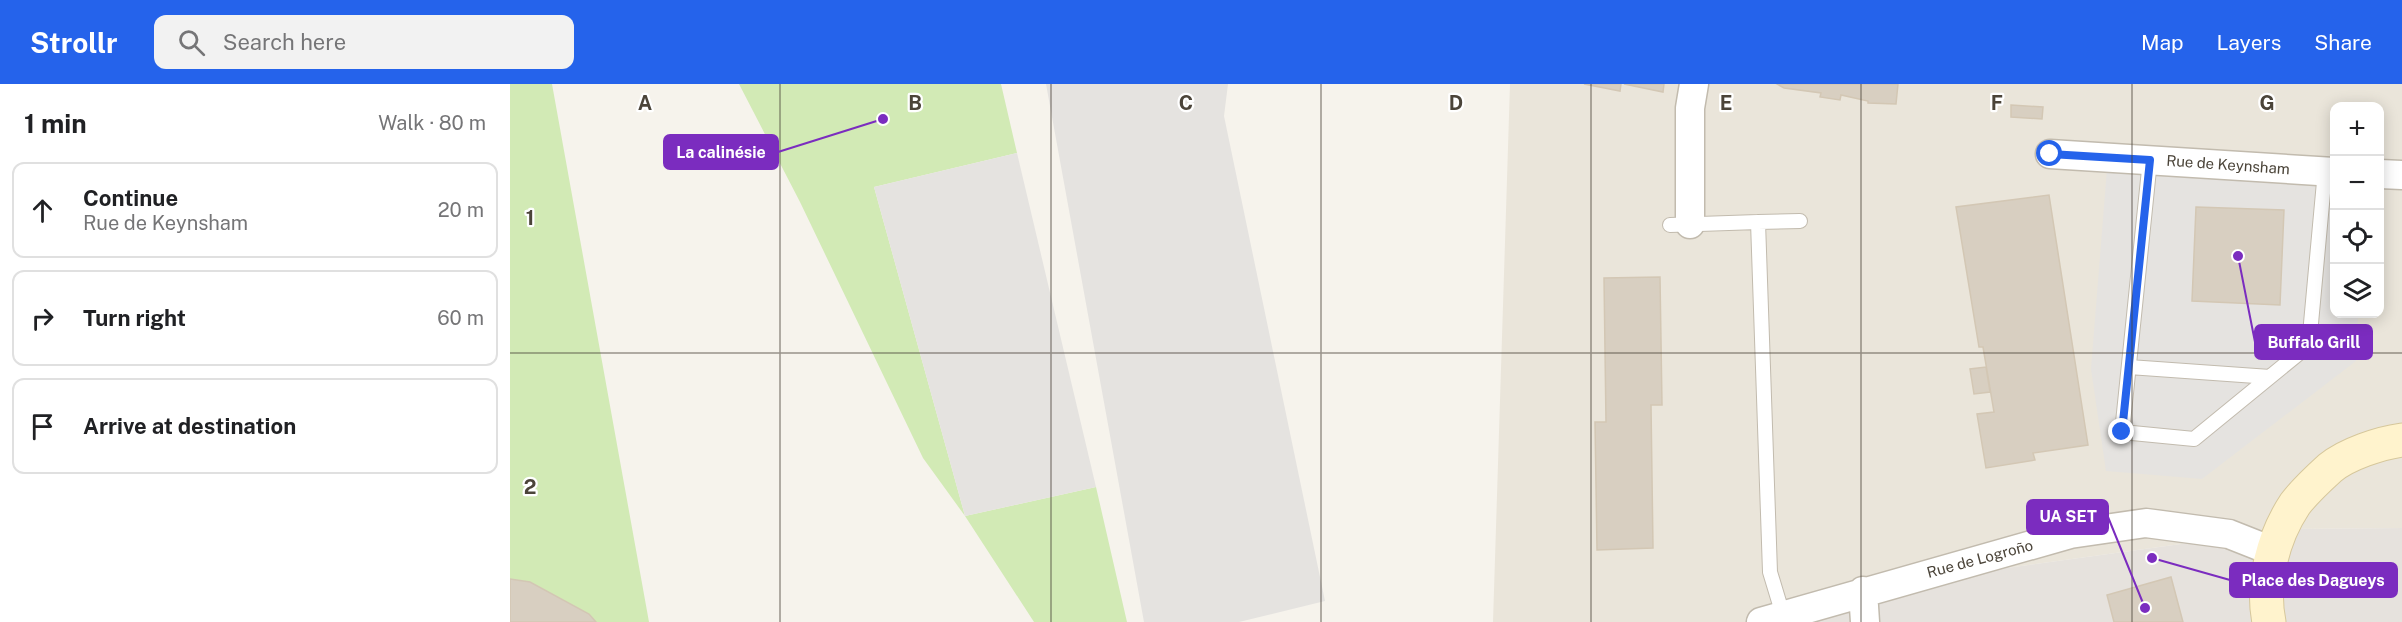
<!DOCTYPE html>
<html lang="en">
<head>
<meta charset="utf-8">
<style>
	:root { --surface:#fff; --page:#f2f2f2; --text:#202124; --muted:#757577; --line:#e0e0e0; --accent:#2563eb }
	body { margin:0; font-family:"Public Sans",sans-serif; background:var(--page); color:var(--text) }
	.controls { position:absolute; right:18px; top:18px; display:grid; overflow:hidden; border-radius:12px; box-shadow:0 3px 15px #0003 }
	.controls button { width:54px; height:54px; display:grid; place-items:center; padding:0; border:0; border-bottom:2px solid var(--line); background:var(--surface); color:var(--text); font:30px sans-serif }
	.stop { position:absolute; width:18px; height:18px; margin:-14px; border:4px solid #2563eb; border-radius:50%; background:#fff }
	.stop.end { background:#2563eb; border-color:#fff; box-shadow:0 2px 6px #0008 }
	.list { margin:0; padding:0; list-style:none }
	h2 { display:flex; justify-content:space-between; align-items:center; height:78px; margin:0; padding:0 24px; font-size:26px }
	h2 small { font-size:20px; font-weight:400; color:var(--muted) }
	.list li { display:grid; grid-template-columns:39px 1fr auto; gap:18px; align-items:center; box-sizing:border-box; height:96px; margin:0 12px 12px; padding:0 12px; border:2px solid var(--line); border-radius:12px }
	.list b { display:block; font-size:22px; white-space:nowrap }
	.list p { margin:0; font-size:20px; white-space:nowrap; color:var(--muted) }
	.list em { font-size:20px; font-style:normal; color:var(--muted) }
	.icon { flex:none; width:33px; height:33px; fill:none; stroke:currentColor; stroke-width:2; stroke-linecap:round; stroke-linejoin:round }
	.map { position:relative; flex:none; width:1892px; height:538px; overflow:hidden }
	header { display:flex; align-items:center; gap:36px; box-sizing:border-box; height:84px; padding:0 30px; background:var(--accent); color:#fff }
	header strong { font-size:28px }
	nav { display:flex; gap:33px; margin-inline-start:auto; font-size:21px }
	.search { width:420px; height:54px; background:var(--page); display:flex; align-items:center; gap:15px; box-sizing:border-box; padding:0 21px; border-radius:12px; color:var(--muted); font-size:22px }
	main { display:flex }
	aside { flex:1; background:var(--surface) }
	.map>svg:first-child { display:block }
</style>
</head>
<body>
<header>
<strong>Strollr</strong>
<div class="search"><svg class="icon" aria-label="search" viewBox="0 0 24 24"><circle cx="10" cy="10" r="6"/><path d="M15 15l6 6"/></svg>Search here</div>
<nav><a>Map</a><a>Layers</a><a>Share</a></nav>
</header>
<main>
<aside>
<h2>1 min<small>Walk · 80 m</small></h2>
<ul class="list">
<li><svg class="icon" aria-label="ahead" viewBox="0 0 24 24"><path d="M12 20V5M6 11l6-6 6 6"/></svg><div><b>Continue</b><p>Rue de Keynsham</p></div><em>20 m</em></li>
<li><svg class="icon" aria-label="right" viewBox="0 0 24 24"><path d="M7 20v-9h11M14 6l5 5-5 5"/></svg><div><b>Turn right</b></div><em>60 m</em></li>
<li><svg class="icon" aria-label="arrive" viewBox="0 0 24 24"><path d="M6 21V4h12l-3 4 3 4H6"/></svg><div><b>Arrive at destination</b></div></li>
</ul>
</aside>
<div class="map">
<svg width="1892" height="538" viewBox="0 0 1892 538">
	<rect width="100%" height="100%" fill="#f6f3ec"/>
	<path fill="#eae5da" fill-rule="evenodd" d="M1000,0H1892V444L1780,445L1394,498L1271,538H983ZM1824,22H1870V230H1824Z"/>
	<path fill="#e6e2dd" d="M1892,444V538H1271L1394,498L1780,445Z"/>
	<path fill="#d2eab5" d="M0,0H42L139,538H0Z
		M229,0H491L507,69L364,103L455,432L586,403L617,538H524L455,432L413,374L290,118Z"/>
	<path fill="#e5e3e0" d="M536,0H718L714,32L815,517L729,538H634Z
		M507,69L586,403L455,432L364,103Z
		M1597,85L1824,101V230H1848L1846,277L1692,395L1596,387L1581,285Z"/>
	<path fill="#d8cfc1" stroke="#d3c7b4" stroke-width="1.5" d="M1074,0H1111L1110,7Z
		M1114,0H1154L1153,8Z
		M1388,0L1386,20L1358,19V17L1331,11L1330,16L1310,13L1311,9L1274,4L1267,0Z
		M1501,21L1533,23L1532,35L1501,33Z
		M1539,111L1578,361L1523,369L1525,376L1476,384L1467,330L1484,328L1473,263H1469L1446,123Z
		M1686,123L1774,126L1770,221L1682,217Z
		M1150,193L1152,321H1141L1143,464L1087,466L1085,338H1096L1094,194Z
		M1476,283L1480,308L1464,310L1460,285Z
		M1661,493L1673,538H1604L1597,511Z
		M0,495L20,498L79,530L86,538H0Z"/>
	<g fill="none" stroke-linecap="round" stroke-linejoin="round">
		<defs>
			<path id="lane" d="M1640,76L1612,348L1684,355L1799,261L1815,87
				M1160,141L1248,138
				M1619,283L1760,293
				M1273,531L1260,488L1248,138L1290,137"/>
			<path id="street" d="M1540,70L1824,88
				M1870,90L1892,91
				M1180,140V24L1184,0
				M1353,507L1355,538
				M1251,538L1560,450L1636,439L1719,450L1762,467"/>
			<path id="secondary" d="M1759,538C1751,499 1763,453 1785,420C1794,408 1809,394 1820,384C1837,370 1870,359 1892,356"/>
		</defs>
		<use href="#lane" stroke="#c2bbae" stroke-width="16"/>
		<use href="#street" stroke="#c2bbae" stroke-width="31"/>
		<use href="#secondary" stroke="#d6c79b" stroke-width="35"/>
		<use href="#lane" stroke="#fff" stroke-width="14"/>
		<use href="#street" stroke="#fff" stroke-width="28"/>
		<use href="#secondary" stroke="#fff3cd" stroke-width="33"/>
	</g>
	<g fill="none" stroke-linecap="round" stroke-linejoin="round">
		<path stroke="#2563eb" stroke-width="8" d="M1540,70L1640,76L1612,348"/>
	</g>
	<path fill="none" stroke="#4b4439" stroke-width="1.5" stroke-opacity="0.55" d="M270,0V538M541,0V538M811,0V538M1081,0V538M1351,0V538M1622,0V538M0,269H1892"/>
	<g text-anchor="middle" stroke-width="4.5" stroke-linejoin="round" paint-order="stroke">
		<g font-size="15" fill="#4b4439" stroke="#fff">
			<text transform="translate(1718 81) rotate(4)" y="5">Rue de Keynsham</text>
			<text transform="translate(1470 475) rotate(-15)" y="5">Rue de Logroño</text>
		</g>
	</g>
	<g font-size="20" text-anchor="middle" font-weight="bold" fill="#4b4439" stroke="#fff" stroke-width="4.5" stroke-linejoin="round" paint-order="stroke">
		<text x="135" y="26">A</text>
		<text x="405" y="26">B</text>
		<text x="676" y="26">C</text>
		<text x="946" y="26">D</text>
		<text x="1216" y="26">E</text>
		<text x="1487" y="26">F</text>
		<text x="1757" y="26">G</text>
		<text x="20" y="141">1</text>
		<text x="20" y="410">2</text>
	</g>
	<path fill="none" stroke="#7b2cbf" stroke-width="2" d="M373 35L268 68M1728 172L1745 258M1635 524L1598 433M1642 474L1720 496"/>
	<g fill="#7b2cbf" stroke="#fff" stroke-width="2">
		<circle cx="373" cy="35" r="6"/>
		<circle cx="1728" cy="172" r="6"/>
		<circle cx="1635" cy="524" r="6"/>
		<circle cx="1642" cy="474" r="6"/>
	</g>
	<g fill="#7b2cbf" stroke="#7b2cbf" stroke-width="2">
		<rect x="154" y="51" width="114" height="34" rx="6"/>
		<rect x="1745" y="241" width="117" height="34" rx="6"/>
		<rect x="1517" y="416" width="81" height="34" rx="6"/>
		<rect x="1720" y="479" width="167" height="34" rx="6"/>
	</g>
	<g font-size="16" text-anchor="middle" font-weight="bold" fill="#fff">
		<text x="211" y="74">La calinésie</text>
		<text x="1804" y="264">Buffalo Grill</text>
		<text x="1558" y="438">UA SET</text>
		<text x="1803" y="502">Place des Dagueys</text>
	</g>
</svg>
<div class="controls">
<button>+</button>
<button>−</button>
<button><svg class="icon" aria-label="locate" viewBox="0 0 24 24"><circle cx="12" cy="12" r="6"/><path d="M12 2v4M12 18v4M2 12h4M18 12h4"/></svg></button>
<button><svg class="icon" aria-label="layers" viewBox="0 0 24 24"><path d="M12 4l9 5-9 5-9-5zM3 14l9 5 9-5"/></svg></button>
</div>
<div class="stop" style="left:1540px;top:70px"></div>
<div class="stop end" style="left:1612px;top:348px"></div>
</div>
</main>
</body>
</html>
